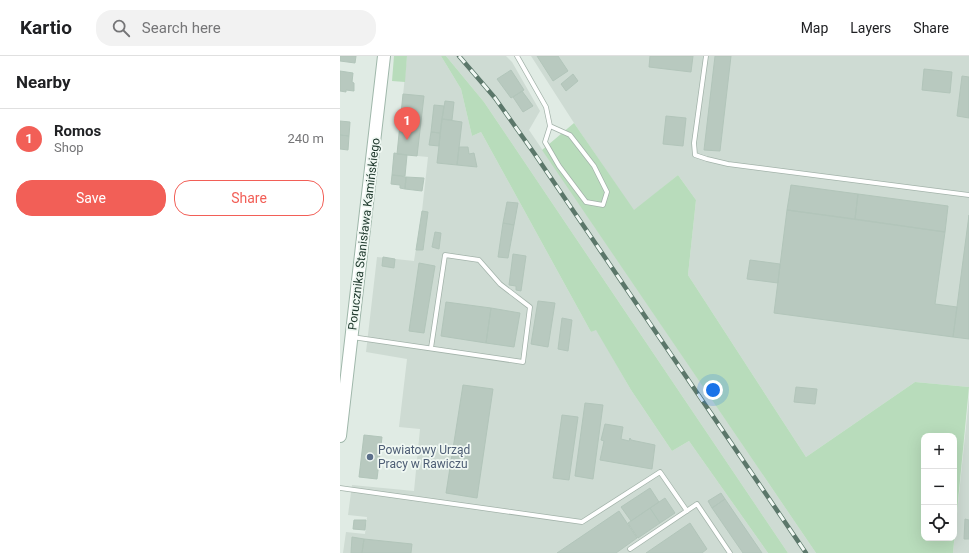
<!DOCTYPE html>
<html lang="en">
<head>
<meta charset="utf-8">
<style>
	:root { --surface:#fff; --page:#f2f2f2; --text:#202124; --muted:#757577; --line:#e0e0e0; --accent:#f25f57 }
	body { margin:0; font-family:Roboto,sans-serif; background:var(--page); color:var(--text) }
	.controls { position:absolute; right:12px; bottom:12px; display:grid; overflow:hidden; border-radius:8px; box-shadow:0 4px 16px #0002 }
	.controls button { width:36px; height:36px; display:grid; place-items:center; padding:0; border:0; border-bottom:1px solid var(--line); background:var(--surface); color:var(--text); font:20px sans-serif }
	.you { position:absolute; left:373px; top:334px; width:14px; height:14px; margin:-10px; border:3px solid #fff; border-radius:50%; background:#1a73e8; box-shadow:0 0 0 6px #1a73e833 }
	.badge { display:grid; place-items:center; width:26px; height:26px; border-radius:50%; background:var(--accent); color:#fff; font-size:13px; font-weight:700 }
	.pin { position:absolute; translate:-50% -33px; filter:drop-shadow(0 1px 2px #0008) }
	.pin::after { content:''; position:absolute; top:21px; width:14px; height:12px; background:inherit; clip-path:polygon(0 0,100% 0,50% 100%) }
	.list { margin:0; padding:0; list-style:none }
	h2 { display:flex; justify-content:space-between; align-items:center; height:52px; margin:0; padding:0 16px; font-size:17px }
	h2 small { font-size:13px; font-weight:400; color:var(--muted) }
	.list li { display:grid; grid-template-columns:26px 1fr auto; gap:12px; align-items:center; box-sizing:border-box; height:60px; padding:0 16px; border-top:1px solid var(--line) }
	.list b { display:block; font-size:15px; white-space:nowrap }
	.list p { margin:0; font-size:13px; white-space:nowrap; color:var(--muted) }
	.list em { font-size:13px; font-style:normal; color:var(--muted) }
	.actions { display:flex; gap:8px; padding:12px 16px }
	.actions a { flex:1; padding:9px 0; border:1px solid var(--accent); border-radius:16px; text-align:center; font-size:14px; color:var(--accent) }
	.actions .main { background:var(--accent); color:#fff }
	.icon { flex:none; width:22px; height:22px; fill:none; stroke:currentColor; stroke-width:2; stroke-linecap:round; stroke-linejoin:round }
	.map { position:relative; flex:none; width:629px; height:497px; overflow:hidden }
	header { display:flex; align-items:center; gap:24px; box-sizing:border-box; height:56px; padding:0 20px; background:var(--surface); border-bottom:1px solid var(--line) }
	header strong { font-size:19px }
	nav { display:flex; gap:22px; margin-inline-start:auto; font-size:14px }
	.search { width:280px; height:36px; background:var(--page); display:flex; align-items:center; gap:10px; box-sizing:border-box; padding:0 14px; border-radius:16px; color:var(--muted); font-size:15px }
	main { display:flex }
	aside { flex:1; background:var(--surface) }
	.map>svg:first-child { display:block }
</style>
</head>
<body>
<header>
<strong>Kartio</strong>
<div class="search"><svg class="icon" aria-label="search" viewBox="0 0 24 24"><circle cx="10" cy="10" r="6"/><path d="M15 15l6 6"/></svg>Search here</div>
<nav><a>Map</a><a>Layers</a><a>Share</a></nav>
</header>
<main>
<aside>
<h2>Nearby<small></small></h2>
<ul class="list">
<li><span class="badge">1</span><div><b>Romos</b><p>Shop</p></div><em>240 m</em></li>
</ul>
<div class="actions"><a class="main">Save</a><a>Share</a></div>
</aside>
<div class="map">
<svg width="629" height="497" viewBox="0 0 629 497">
	<rect width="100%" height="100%" fill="#e0ebe4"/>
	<path fill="#cedbd3" d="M67,0H101L121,33L132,80L141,76L251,276L256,273L291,334L332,395L349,385L428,497H3L6,476L25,478L27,461L8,459L12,429L74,435L80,373L59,371L67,303L26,296L37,201L74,205L82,155L88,101L57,98Z
		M106,0H166L172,6L200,55L189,74L476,497H448L144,46Z
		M191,0H629V331L575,326L466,401L348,219L356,144L338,119L294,155L234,67Z
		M629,341V497H613Z"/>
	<path fill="#b8dcbb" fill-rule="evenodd" d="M54,0H67L65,26L52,25Z
		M101,0H106L144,46L448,497H428L349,385L332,395L291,334L256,274L251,276L141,76L132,80L121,33Z
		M234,67L294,154L338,119L356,144L348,219L466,401L575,326L629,331L613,497H476L202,94ZM584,380H614V482H584Z"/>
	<path fill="#b8c9bf" stroke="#b2c5ba" d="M0,0H16L15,7L0,5Z
		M197,0H218L228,15L213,25Z
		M310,0H353L351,16L309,11Z
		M375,0H391L380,95L364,94Z
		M584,13L612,16L610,37L582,34Z
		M171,14L184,34L171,42L157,23Z
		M0,15L13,17L12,26L14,27V35L6,34V36L0,35Z
		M233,18L238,25L226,35L221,28Z
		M622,20L629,21V62L617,60Z
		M182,35L193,50L183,56L173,41Z
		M63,38L84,40L77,100L57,98Z
		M105,45L114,46L112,64L102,63Z
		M94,49L104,50L100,77L91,76Z
		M326,60L346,62L343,90L323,88Z
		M102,63L122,66L117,109L97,107Z
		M0,65L10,66L9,80L0,79Z
		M91,76L100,77L99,90L89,89Z
		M0,79L9,80L8,94L0,93Z
		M119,91H128L129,98L134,97L137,111L117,109Z
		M54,97L67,99L65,120L52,119Z
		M52,119L66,121L65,133L60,132V129L51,128Z
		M66,121L84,122L82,135L65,133Z
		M451,129L518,138L515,163L447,154Z
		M518,138L608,150L605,176L515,163Z
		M167,146L178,147L174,169L163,167Z
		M447,154L605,176L595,248L617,251L613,281L434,257Z
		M82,155L88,156L83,194H76Z
		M629,159V283L613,281Z
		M163,167L174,169L168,202L158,201Z
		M95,176L101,177L99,193L92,191Z
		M173,198L186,200L181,235L176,234V230L169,229Z
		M43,201L55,203L54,212L42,210Z
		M410,204L440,208L438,227L407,223Z
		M79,207L95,210L84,277L69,275Z
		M198,245L215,247L208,291L191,288Z
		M106,246L151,252L146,287L101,280Z
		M151,252L180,257L174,291L146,287Z
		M222,262L232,264L228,295L218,293Z
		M123,329L153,333L137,442L106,437Z
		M456,331L477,333L475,348L454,346Z
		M245,347L263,349L253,423L235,420Z
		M222,359L238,361L229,424L213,422Z
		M265,368L283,371L281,383L289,385L290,382L291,384L315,389L312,413L260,404L264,385L261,384Z
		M24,379L42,381L37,423L19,421Z
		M310,432L319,446L291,465L281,451Z
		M381,437L385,443L372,452L368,445Z
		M325,442L335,457L320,467L310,452Z
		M385,443L422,497H403L372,452Z
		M310,452L320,467L298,482L288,467Z
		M279,455L297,482L276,497H217Z
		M625,463L629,464V483H624Z
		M14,464H26L25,474L13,473Z
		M350,467L367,493L362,497H306Z
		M12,481L24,483L22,497H11Z
		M24,483L72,488L71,497H22Z"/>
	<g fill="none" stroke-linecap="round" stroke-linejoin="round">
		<defs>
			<path id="lane" d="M177,0L206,51L210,70L205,86L219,110L246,146L263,149L267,136L254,110L230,79L210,70
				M366,0L354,87L355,99L367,103L388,108L629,139
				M12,281L183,306L190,251L160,228L139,204L105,199L91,292
				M0,432L242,466L320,416L347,455
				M290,493L357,448L390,497"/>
			<path id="secondary" d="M0,380L44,0"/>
		</defs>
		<use href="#lane" stroke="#a3b3aa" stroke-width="5.5"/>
		<use href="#secondary" stroke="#9fb7aa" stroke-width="14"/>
		<use href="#lane" stroke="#fff" stroke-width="4"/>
		<use href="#secondary" stroke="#fff" stroke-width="12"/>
		<defs>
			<path id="rail" d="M119,0L155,42L194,97L466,497"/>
		</defs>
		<use href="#rail" stroke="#5b776a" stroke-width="4.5"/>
		<use href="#rail" stroke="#f0f8f3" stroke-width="3" stroke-dasharray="9" stroke-linecap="butt"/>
	</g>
	<circle fill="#5c6f8a" stroke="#f0f8f3" stroke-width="1.5" cx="30" cy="401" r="4"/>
	<g text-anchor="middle" stroke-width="3.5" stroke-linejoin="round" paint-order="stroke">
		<g font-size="12" fill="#213b2f" stroke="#f0f8f3">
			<text transform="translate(24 178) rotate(-83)" y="4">Porucznika Stanisława Kamińskiego</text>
		</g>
		<g font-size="12" fill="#4e5e75" stroke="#f0f8f3" text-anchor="start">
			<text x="38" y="398">Powiatowy Urząd<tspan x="38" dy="14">Pracy w Rawiczu</tspan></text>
		</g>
	</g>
</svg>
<div class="controls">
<button>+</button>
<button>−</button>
<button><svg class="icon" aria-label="locate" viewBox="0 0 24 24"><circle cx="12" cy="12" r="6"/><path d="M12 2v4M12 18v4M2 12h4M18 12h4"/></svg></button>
</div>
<div class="you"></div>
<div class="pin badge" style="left:67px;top:84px">1</div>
</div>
</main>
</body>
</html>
